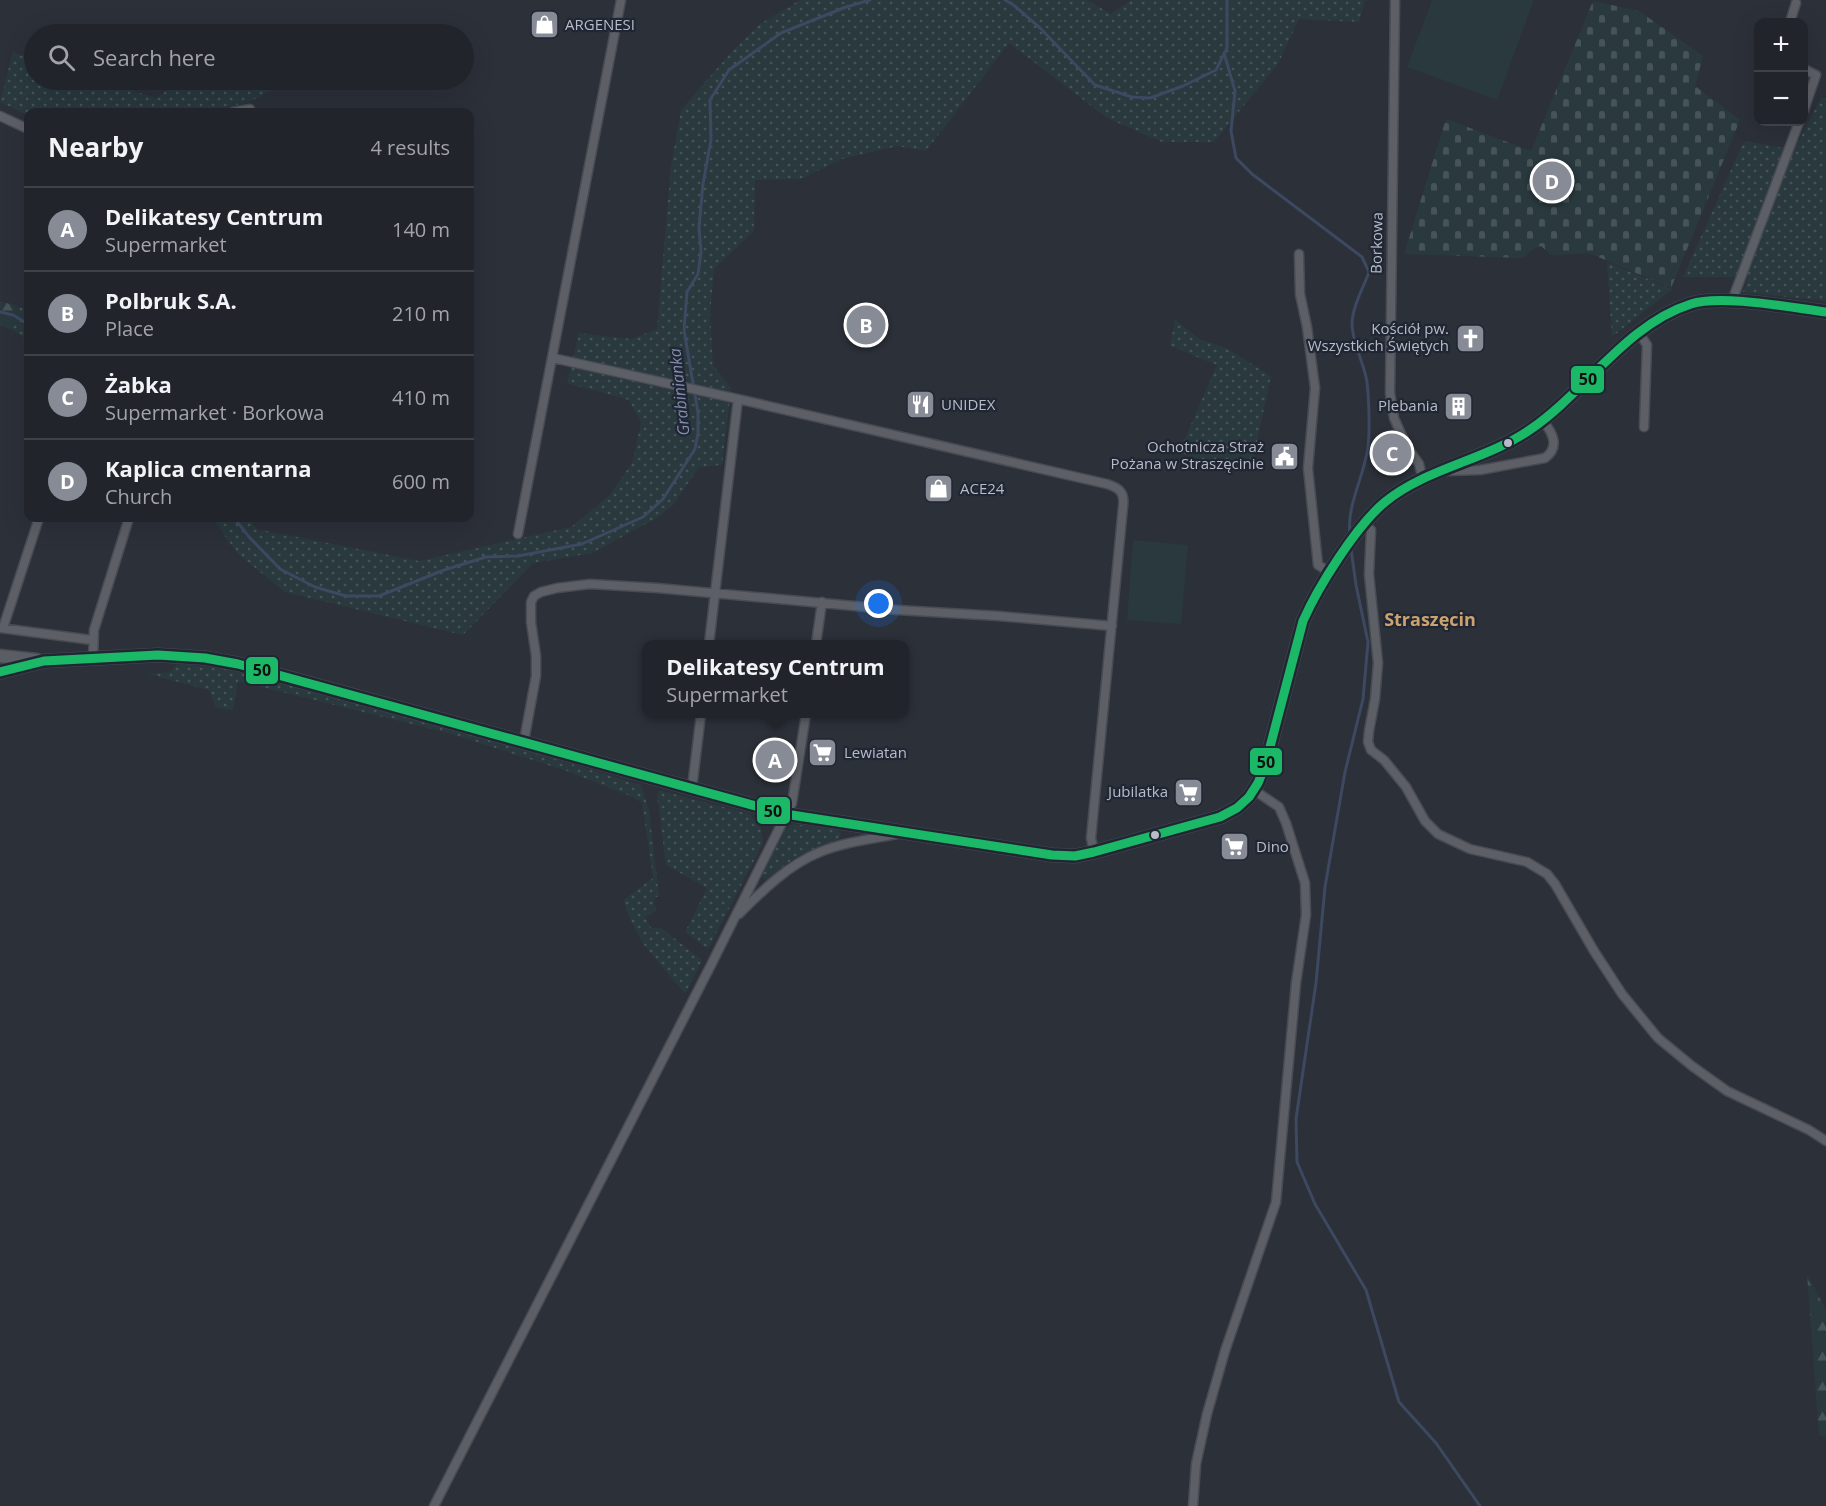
<!DOCTYPE html>
<html lang="en">
<head>
<meta charset="utf-8">
<style>
	:root { --surface:#21242b; --page:#2d3037; --text:#f1f3f6; --muted:#a2a4a9; --line:#3e4147; --accent:#878b96 }
	body { margin:0; font-family:"Open Sans",sans-serif; background:var(--page); color:var(--text) }
	.controls { position:absolute; right:18px; top:18px; display:grid; overflow:hidden; border-radius:12px; box-shadow:0 6px 24px #0002 }
	.controls button { width:54px; height:54px; display:grid; place-items:center; padding:0; border:0; border-bottom:2px solid var(--line); background:var(--surface); color:var(--text); font:30px sans-serif }
	.you { position:absolute; left:879px; top:604px; width:21px; height:21px; margin:-15px; border:4px solid #fff; border-radius:50%; background:#1a73e8; box-shadow:0 0 0 9px #1a73e833 }
	.badge { display:grid; place-items:center; width:39px; height:39px; border-radius:50%; background:var(--accent); color:#fff; font-size:20px; font-weight:700 }
	.pin { position:absolute; translate:-50% -50%; border:3px solid #fff; box-shadow:0 2px 6px #0006 }
	.popup { position:absolute; left:642px; top:640px; width:267px; height:78px; box-sizing:border-box; display:grid; place-content:center; border-radius:12px; background:var(--surface); filter:drop-shadow(0 2px 4px #0005); font-size:20px; white-space:nowrap; color:var(--muted) }
	.popup b { font-size:22px; color:var(--text) }
	.popup::after { content:''; position:absolute; left:50%; top:100%; margin-left:-12px; border:12px solid transparent; border-top-color:var(--surface) }
	.list { margin:0; padding:0; list-style:none }
	h2 { display:flex; justify-content:space-between; align-items:center; height:78px; margin:0; padding:0 24px; font-size:26px }
	h2 small { font-size:20px; font-weight:400; color:var(--muted) }
	.list li { display:grid; grid-template-columns:39px 1fr auto; gap:18px; align-items:center; box-sizing:border-box; height:84px; padding:0 24px; border-top:2px solid var(--line) }
	.list b { display:block; font-size:22px; white-space:nowrap }
	.list p { margin:0; font-size:20px; white-space:nowrap; color:var(--muted) }
	.list em { font-size:20px; font-style:normal; color:var(--muted) }
	.icon { flex:none; width:33px; height:33px; fill:none; stroke:currentColor; stroke-width:2; stroke-linecap:round; stroke-linejoin:round }
	.map { position:relative; flex:none; width:1826px; height:1506px; overflow:hidden }
	.search { position:absolute; background:var(--surface); box-shadow:0 6px 24px #0002; left:24px; top:24px; width:450px; height:66px; display:flex; align-items:center; gap:15px; box-sizing:border-box; padding:0 21px; border-radius:33px; color:var(--muted); font-size:22px }
	.panel { position:absolute; background:var(--surface); box-shadow:0 6px 24px #0002; left:24px; top:108px; width:450px; height:414px; border-radius:12px }
	.map>svg:first-child { display:block }
</style>
</head>
<body>
<div class="map">
<svg width="1826" height="1506" viewBox="0 0 1826 1506">
	<defs>
		<pattern id="green-dots" width="8" height="8" patternUnits="userSpaceOnUse" patternTransform="scale(1.5)"><rect width="8" height="8" fill="#29393e"/><path d="M2 2h.1M6 6h.1" fill="none" stroke="#465458" stroke-width="1.8" stroke-linecap="round"/></pattern>
		<pattern id="forest-firs" width="22" height="20" patternUnits="userSpaceOnUse" patternTransform="scale(1.5)"><rect width="22" height="20" fill="#29393e"/><path d="M5 1l3.5 6h-7zM16 11l3.5 6h-7z" fill="#465458"/></pattern>
		<pattern id="cemetery-stones" width="16" height="16" patternUnits="userSpaceOnUse" patternTransform="scale(1.5)"><rect width="16" height="16" fill="#29393e"/><path d="M2 7V4a2 2 0 0 1 4 0v3zM10 15v-3a2 2 0 0 1 4 0v3z" fill="#465458"/></pattern>
	</defs>
	<rect width="100%" height="100%" fill="#2c3039"/>
	<path fill="url(#green-dots)" d="M800,0H1087L1111,14L1131,0H1365L1359,22L1299,19L1278,64L1214,142H1162L1107,118L1009,43L926,151L897,146L842,159L801,179L755,180L754,231L714,269L710,314L713,365L731,388L722,465L699,467L673,505L655,519L592,553L533,563L463,635L285,592L238,554L212,518H249L257,529L419,561L571,527L609,496L632,463L641,423L629,400L567,383L579,333L631,339L657,329L671,166L681,110L734,49L760,24Z
		M13,52L34,59V80H99L156,98L181,80H257L277,88L246,103L199,112H28V115L0,102Z
		M1821,98H1826V301L1743,292L1748,277H1683L1744,141L1794,150Z
		M1607,262L1672,289L1612,337Z
		M20,307L28,312V340L11,329Z
		M1175,319L1199,339L1226,348L1271,376L1251,469L1218,457L1212,464L1179,452L1217,365L1170,346Z
		M180,664L224,669L265,678L266,675L406,714L641,785L649,810L659,896L654,898L656,911L645,917L651,928H661L702,960L685,994L644,945L630,919L623,900L653,878L642,803L633,797L567,771L448,733L238,681L233,710L216,708L209,690L148,674L170,672L176,665Z
		M659,790L750,814L761,828L763,843L708,949L685,932L707,888L666,865L657,795Z
		M793,824L838,830L841,833L839,840L796,857L766,879L763,878L762,874L785,830Z"/>
	<path fill="url(#forest-firs)" d="M0,301L20,307L11,329L0,326Z
		M1807,1274L1826,1310V1437L1819,1435Z"/>
	<path fill="url(#cemetery-stones)" d="M1593,1L1639,11L1703,56L1695,86L1740,120L1671,288L1589,253L1551,255L1541,246L1533,249L1523,258L1404,254L1446,119L1531,151Z"/>
	<path fill="#29393e" d="M1432,0H1534L1497,100L1407,67Z
		M1133,540L1188,545L1181,624L1127,620Z"/>
	<g fill="none" stroke-linecap="round" stroke-linejoin="round">
		<path stroke="#3d4861" stroke-width="3" d="M1005,0L1015,6L1040,28L1095,85L1132,97L1150,98L1183,86L1216,70L1227,48V0
			M1224,53L1235,91L1231,131L1236,158L1252,174L1362,257L1369,272C1363,289 1352,307 1352,325C1353,345 1364,363 1367,382C1369,399 1370,431 1368,447C1364,477 1346,506 1350,536
			M0,312L13,315L28,324
			M234,518L250,538L280,569L315,587L346,596H379L444,570L486,557L518,556L582,544L643,517L663,499L695,449L698,433V413L684,330L687,292L698,274L701,252L699,227L703,184L711,140L710,100L729,70L781,33L846,7L870,0
			M1351,549L1356,585L1368,642L1363,699L1345,772L1325,887L1316,983L1296,1119L1297,1162L1315,1204L1366,1290L1399,1402L1436,1443L1480,1506"/>
		<defs>
			<path id="street" d="M1395,0L1390,393L1394,418L1406,445L1419,464L1423,480
				M1790,22L1796,3
				M1804,69L1816,75L1804,110
				M233,112L250,109L249,112
				M0,116L28,129
				M1299,254L1300,294L1307,327L1315,388L1308,468L1318,565L1330,572
				M1732,301L1799,122
				M1639,333L1647,345L1644,427
				M553,358L738,399L709,644
				M738,399L1107,484C1120,488 1125,493 1123,507L1091,838L1094,852
				M1447,471L1480,470L1545,458C1560,447 1553,433 1543,421
				M1364,524L1371,530L1369,574L1378,663L1375,699L1369,731L1368,742L1371,750L1384,760L1406,787L1425,821L1438,834L1470,849L1527,862L1547,874L1555,884L1594,951L1622,994L1658,1038L1692,1066L1727,1091L1809,1130L1826,1141
				M518,534L621,0
				M0,628L92,640
				M3,628L39,518
				M816,644L822,602
				M93,658L94,630L129,518
				M524,741L536,676V656L531,622V602L534,596L541,592L557,588L590,584L657,588L898,610L999,616L1112,626
				M692,788L701,714
				M739,914C763,890 788,865 820,852C845,842 871,839 897,834
				M434,1506L711,965L792,803L806,714
				M1193,1506L1196,1464L1207,1414L1225,1351L1276,1202L1296,983L1306,915L1305,883L1286,823L1279,807L1254,790"/>
			<path id="secondary" d="M0,656L37,660
				M0,672L44,661L158,655L205,658L238,664L785,814L1052,855L1075,856L1094,852L1220,817L1237,808L1249,797L1258,783L1265,766L1303,621C1318,587 1356,526 1385,502C1426,468 1487,460 1531,429C1585,392 1627,324 1691,304C1721,294 1793,308 1826,312"/>
		</defs>
		<use href="#street" stroke="#484b52" stroke-width="11"/>
		<use href="#secondary" stroke="#484b52" stroke-width="15"/>
		<use href="#street" stroke="#5c5f66" stroke-width="8"/>
		<use href="#secondary" stroke="#5a5e64" stroke-width="12"/>
		<defs>
			<path id="bus-1" d="M0,672L44,661L158,655L205,658L238,664L785,814L1052,855L1075,856L1094,852L1220,817L1237,808L1249,797L1258,783L1265,766L1303,621C1318,587 1356,526 1385,502C1426,468 1487,460 1531,429C1585,392 1627,324 1691,304C1721,294 1793,308 1826,312"/>
		</defs>
		<use href="#bus-1" stroke="#202633" stroke-width="14"/>
		<use href="#bus-1" stroke="#1ab867" stroke-width="9"/>
	</g>
	<defs>
		<symbol id="shop-square" viewBox="-11 -11 22 22"><rect x="-9" y="-9" width="18" height="18" rx="4" fill="#878b96" stroke="#202633"/><path d="M-5-2.5h2.3a2.7 3.5 0 0 1 5.4 0H5L5.5 6h-11ZM-1.5-2.5h3a1.5 2.3 0 0 0-3 0Z" fill="#fff"/></symbol>
		<symbol id="church-square" viewBox="-11 -11 22 22"><rect x="-9" y="-9" width="18" height="18" rx="4" fill="#878b96" stroke="#202633"/><path d="M-1.2-6h2.4v3.5h3.3v2.4h-3.3V6h-2.4V-.1h-3.3v-2.4h3.3Z" fill="#fff"/></symbol>
		<symbol id="restaurant-square" viewBox="-11 -11 22 22"><rect x="-9" y="-9" width="18" height="18" rx="4" fill="#878b96" stroke="#202633"/><path d="M-5-6h1v4h1v-4h1v4h1v-4h1v5L-1.5 .5V6h-2V.5L-5-1ZM5-6V6H3V1.5H1.5Q1.5-4 5-6Z" fill="#fff"/></symbol>
		<symbol id="building-square" viewBox="-11 -11 22 22"><rect x="-9" y="-9" width="18" height="18" rx="4" fill="#878b96" stroke="#202633"/><path d="M-4-6H4V6H1V3H-1V6H-4ZM-2.5-4.3h1.7v1.8h-1.7ZM.8-4.3h1.7v1.8H.8ZM-2.5-1h1.7V.8h-1.7ZM.8-1h1.7V.8H.8Z" fill="#fff"/></symbol>
		<symbol id="civic-square" viewBox="-11 -11 22 22"><rect x="-9" y="-9" width="18" height="18" rx="4" fill="#878b96" stroke="#202633"/><path d="M-.6-6.5H3V-4.5H.6V-3L4-1V1h2V6H-6V1h2V-1L-.6-3ZM-1.2 2.5V6h2.4V2.5Z" fill="#fff"/></symbol>
		<symbol id="supermarket-square" viewBox="-11 -11 22 22"><rect x="-9" y="-9" width="18" height="18" rx="4" fill="#878b96" stroke="#202633"/><path d="M-6-5.5h2.5l.6 2H6L4.5 2H-2.5L-4.4-4H-6ZM-1.5 3.2a1.3 1.3 0 1 0 .1 0ZM3 3.2a1.3 1.3 0 1 0 .1 0Z" fill="#fff"/></symbol>
	</defs>
	<g fill-rule="evenodd">
		<use href="#shop-square" x="528" y="8" width="33" height="33"/>
		<use href="#church-square" x="1454" y="322" width="33" height="33"/>
		<use href="#restaurant-square" x="904" y="388" width="33" height="33"/>
		<use href="#building-square" x="1442" y="390" width="33" height="33"/>
		<use href="#civic-square" x="1268" y="440" width="33" height="33"/>
		<use href="#shop-square" x="922" y="472" width="33" height="33"/>
		<use href="#supermarket-square" x="806" y="736" width="33" height="33"/>
		<use href="#supermarket-square" x="1172" y="776" width="33" height="33"/>
		<use href="#supermarket-square" x="1218" y="830" width="33" height="33"/>
	</g>
	<g fill="#b8bcc8" stroke="#202633" stroke-width="2">
		<circle cx="1508" cy="443" r="5"/>
		<circle cx="1155" cy="835" r="5"/>
	</g>
	<g text-anchor="middle" stroke-width="4.5" stroke-linejoin="round" paint-order="stroke">
		<g font-size="15" fill="#b8bcc8" stroke="#202633" text-anchor="start">
			<text x="565" y="30">ARGENESI</text>
			<text x="1449" y="334" text-anchor="end">Kościół pw.<tspan x="1449" dy="17">Wszystkich Świętych</tspan></text>
			<text x="941" y="410">UNIDEX</text>
			<text x="1438" y="411" text-anchor="end">Plebania</text>
			<text x="1264" y="452" text-anchor="end">Ochotnicza Straż<tspan x="1264" dy="17">Pożana w Straszęcinie</tspan></text>
			<text x="960" y="494">ACE24</text>
			<text x="844" y="758">Lewiatan</text>
			<text x="1168" y="797" text-anchor="end">Jubilatka</text>
			<text x="1256" y="852">Dino</text>
		</g>
		<g font-size="15" fill="#b8bcc8" stroke="#202633">
			<text transform="translate(1377 243) rotate(-89)" y="5">Borkowa</text>
		</g>
		<g font-size="16" font-style="italic" fill="#828fad" stroke="#202633">
			<text transform="translate(679 392) rotate(-96)" y="6">Grabinianka</text>
		</g>
		<g font-size="18" font-weight="bold" fill="#cca36f" stroke="#202633">
			<text x="1430" y="626">Straszęcin</text>
		</g>
	</g>
	<g stroke="#202633" stroke-width="2">
		<rect x="1570" y="365" width="35" height="29" rx="6" fill="#1ab867"/>
		<rect x="245" y="656" width="34" height="29" rx="6" fill="#1ab867"/>
		<rect x="1249" y="747" width="34" height="29" rx="6" fill="#1ab867"/>
		<rect x="756" y="796" width="35" height="29" rx="6" fill="#1ab867"/>
	</g>
	<g font-size="16" text-anchor="middle" font-weight="bold" fill="#111">
		<text x="1588" y="385">50</text>
		<text x="262" y="676">50</text>
		<text x="1266" y="768">50</text>
		<text x="773" y="817">50</text>
	</g>
</svg>
<div class="controls">
<button>+</button>
<button>−</button>
</div>
<div class="you"></div>
<div class="pin badge" style="left:775px;top:760px">A</div>
<div class="popup"><b>Delikatesy Centrum</b>Supermarket</div>
<div class="pin badge" style="left:866px;top:325px">B</div>
<div class="pin badge" style="left:1392px;top:453px">C</div>
<div class="pin badge" style="left:1552px;top:181px">D</div>
<div class="search"><svg class="icon" aria-label="search" viewBox="0 0 24 24"><circle cx="10" cy="10" r="6"/><path d="M15 15l6 6"/></svg>Search here</div>
<section class="panel">
<h2>Nearby<small>4 results</small></h2>
<ul class="list">
<li><span class="badge">A</span><div><b>Delikatesy Centrum</b><p>Supermarket</p></div><em>140 m</em></li>
<li><span class="badge">B</span><div><b>Polbruk S.A.</b><p>Place</p></div><em>210 m</em></li>
<li><span class="badge">C</span><div><b>Żabka</b><p>Supermarket · Borkowa</p></div><em>410 m</em></li>
<li><span class="badge">D</span><div><b>Kaplica cmentarna</b><p>Church</p></div><em>600 m</em></li>
</ul>
</section>
</div>
</body>
</html>
